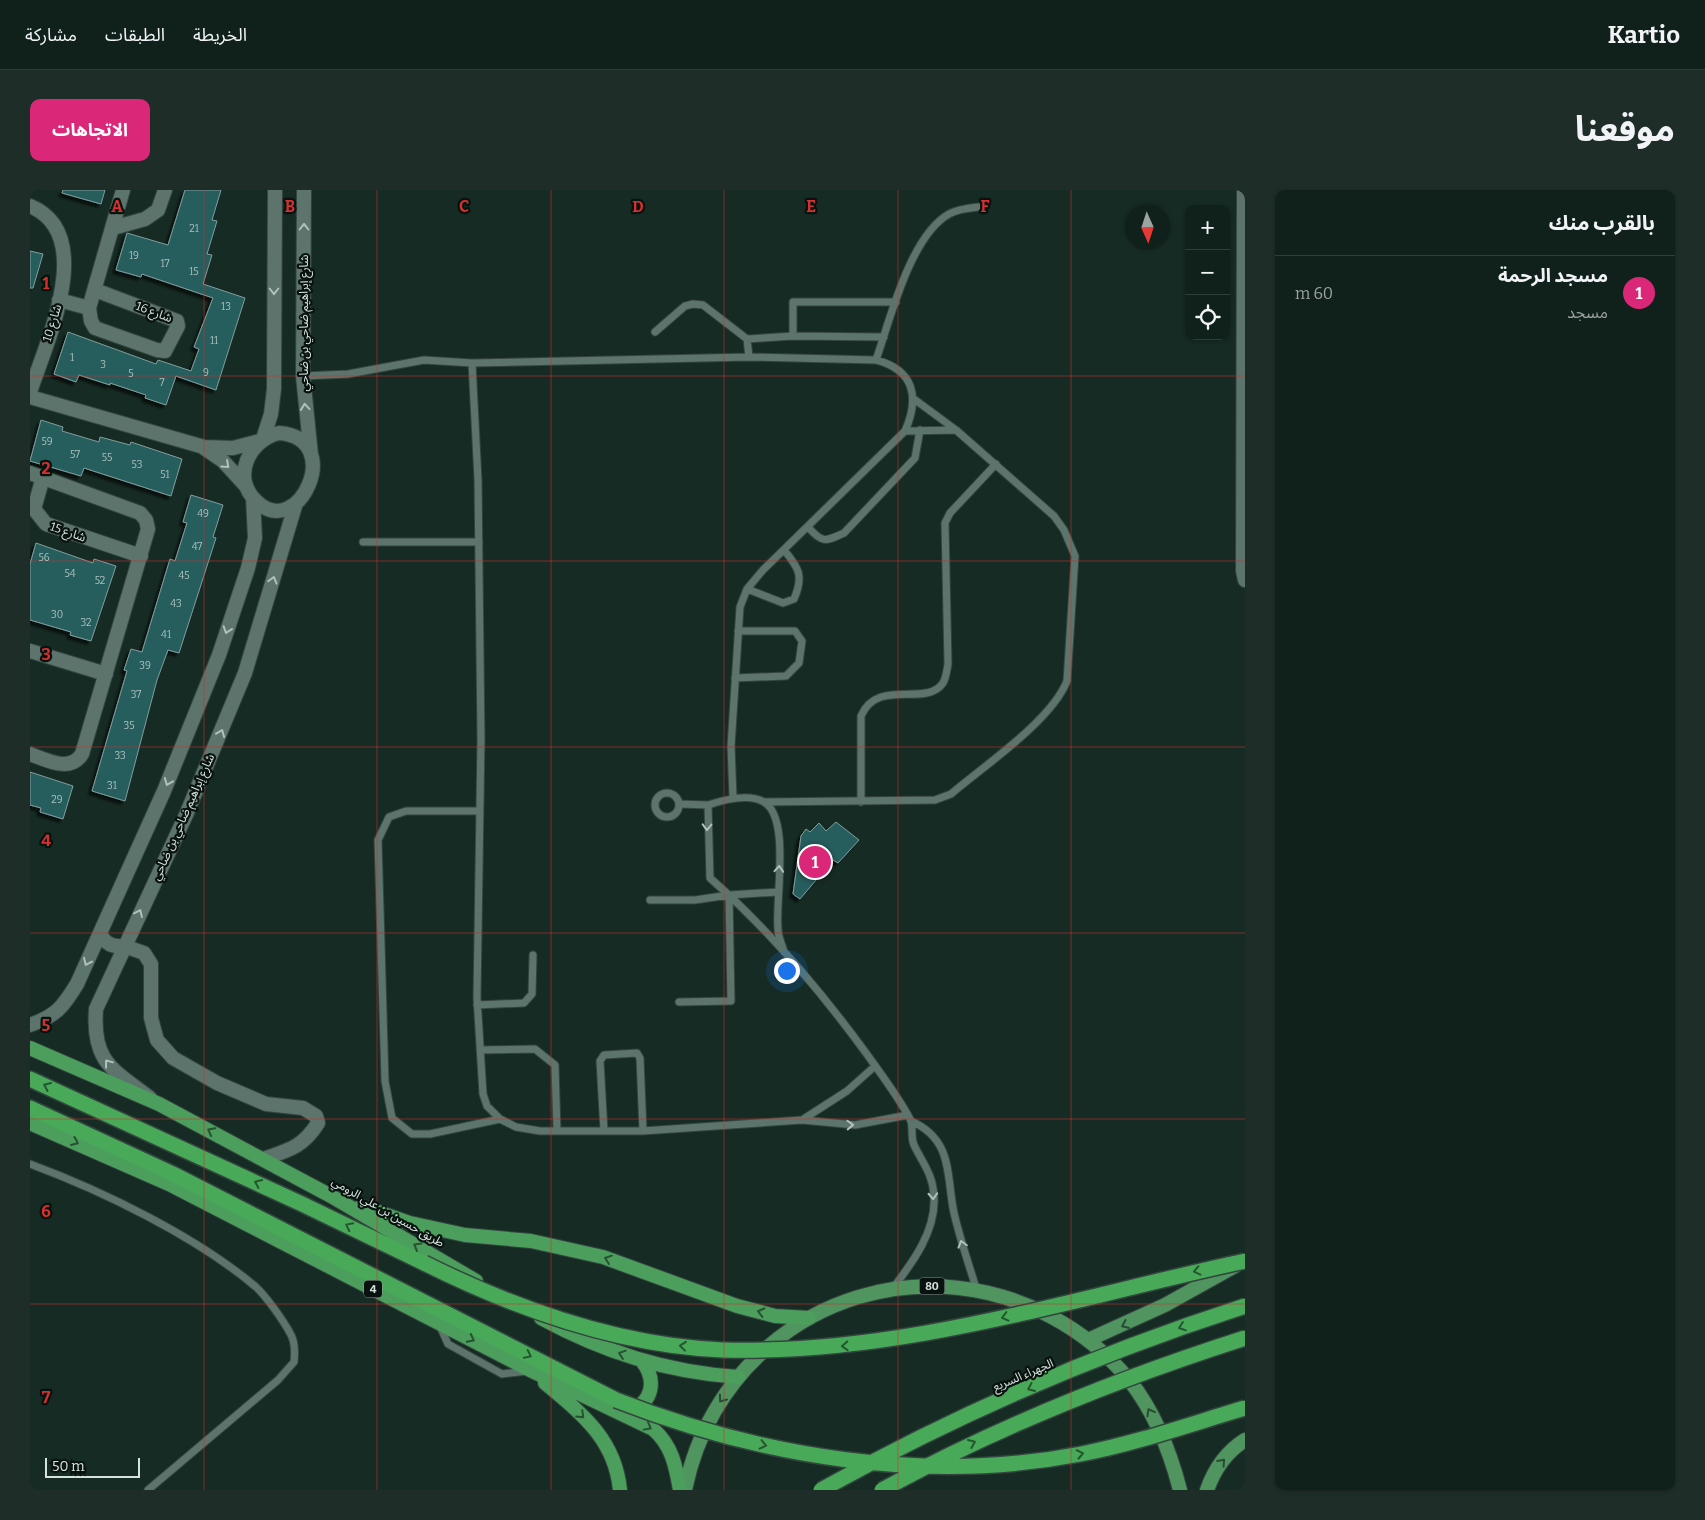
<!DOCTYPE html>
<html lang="ar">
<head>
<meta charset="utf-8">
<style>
	:root { --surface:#10201b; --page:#1e2d28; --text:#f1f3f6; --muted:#9ca3a3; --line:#303e3a; --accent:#db2777 }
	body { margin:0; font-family:Bitter,"Noto Sans Arabic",serif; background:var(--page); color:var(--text); direction:rtl }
	.controls { position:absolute; right:15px; top:15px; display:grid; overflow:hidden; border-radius:10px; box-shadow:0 1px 4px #0004 }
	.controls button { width:45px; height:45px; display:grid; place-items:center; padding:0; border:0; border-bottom:1px solid var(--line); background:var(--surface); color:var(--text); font:25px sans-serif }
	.compass { position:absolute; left:1095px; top:15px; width:45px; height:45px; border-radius:50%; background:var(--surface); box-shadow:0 1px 4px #0004; rotate:177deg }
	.scale { position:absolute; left:15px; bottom:12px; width:95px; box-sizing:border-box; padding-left:5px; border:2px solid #d6e2dd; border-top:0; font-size:14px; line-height:18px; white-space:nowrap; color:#d6e2dd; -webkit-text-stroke:4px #08120e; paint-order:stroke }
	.you { position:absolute; left:756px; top:780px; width:18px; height:18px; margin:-12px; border:4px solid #fff; border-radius:50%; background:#1a73e8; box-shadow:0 0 0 8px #1a73e833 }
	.badge { display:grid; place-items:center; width:32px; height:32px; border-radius:50%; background:var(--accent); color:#fff; font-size:16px; font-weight:700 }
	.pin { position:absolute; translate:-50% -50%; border:2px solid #fff; box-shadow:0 1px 5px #0006 }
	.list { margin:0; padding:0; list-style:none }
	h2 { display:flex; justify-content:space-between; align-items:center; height:65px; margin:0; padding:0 20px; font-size:21px }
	h2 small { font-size:16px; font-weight:400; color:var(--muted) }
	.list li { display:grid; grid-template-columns:32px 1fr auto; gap:15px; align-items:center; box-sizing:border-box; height:75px; padding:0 20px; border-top:1px solid var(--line) }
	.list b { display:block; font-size:19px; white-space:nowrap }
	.list p { margin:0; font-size:16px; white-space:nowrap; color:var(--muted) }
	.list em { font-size:16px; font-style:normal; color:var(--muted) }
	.icon { flex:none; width:28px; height:28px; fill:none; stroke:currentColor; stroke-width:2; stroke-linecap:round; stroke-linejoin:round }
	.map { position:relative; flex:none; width:1215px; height:1300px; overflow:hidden; direction:ltr; border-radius:10px }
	header { display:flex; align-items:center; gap:30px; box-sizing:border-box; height:70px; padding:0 25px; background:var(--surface); border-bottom:1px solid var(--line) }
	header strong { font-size:24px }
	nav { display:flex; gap:28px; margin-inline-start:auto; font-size:18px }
	.intro { display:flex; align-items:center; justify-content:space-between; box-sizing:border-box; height:120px; padding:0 30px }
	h1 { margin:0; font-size:35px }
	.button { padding:12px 22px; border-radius:10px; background:var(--accent); color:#fff; font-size:18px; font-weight:700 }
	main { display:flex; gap:30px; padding:0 30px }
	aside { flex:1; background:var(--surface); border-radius:10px; box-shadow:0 1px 4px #0004 }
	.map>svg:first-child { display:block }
</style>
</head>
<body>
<header>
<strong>Kartio</strong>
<nav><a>الخريطة</a><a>الطبقات</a><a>مشاركة</a></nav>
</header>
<div class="intro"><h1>موقعنا</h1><a class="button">الاتجاهات</a></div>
<main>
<aside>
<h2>بالقرب منك<small></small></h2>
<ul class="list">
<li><span class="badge">1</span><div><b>مسجد الرحمة</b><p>مسجد</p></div><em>60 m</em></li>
</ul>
</aside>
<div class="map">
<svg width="1215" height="1300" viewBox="0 0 1215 1300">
	<defs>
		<filter id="shadow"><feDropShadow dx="-3.5" dy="3.5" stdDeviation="1" flood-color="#0009"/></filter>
	</defs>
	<rect width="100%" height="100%" fill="#162b24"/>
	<path fill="#275d5d" stroke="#829d9c" filter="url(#shadow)" d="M33,0H75L71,14L32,3Z
		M155,0H191L182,30L187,31L177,64L182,65L173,94L215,108L186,200L146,186L136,215L115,208L116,205L80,193V195L49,185L46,192L24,184L38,142L126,174L128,170L161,181L169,159L164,157L183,108L112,84L111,87L86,80L97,43L138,55Z
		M0,61L13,64L3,98H0Z
		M11,230L33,237L32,241L69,252L70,247L100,255L101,252L152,269L141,306L54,278L51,286L0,271Z
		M161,305L193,315L183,347L186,348L149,463L138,460L127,490L95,611L62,601L97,481L94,480L101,459L112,462L140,369L145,371L157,333L153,332Z
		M6,353L63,373L64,369L86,376L61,451L40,445L41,442L0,430V374Z
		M0,582L43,596L33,629L10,622L11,618L0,615Z
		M806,632L829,650L808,673L803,670L770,709L763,704L771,646L776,639L780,642L789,633L796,641Z"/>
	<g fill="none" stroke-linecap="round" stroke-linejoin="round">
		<defs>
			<path id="service" d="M625,142L655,116L663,114L673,115L717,149L719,167
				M763,146V112H866
				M717,149L763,146L854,147
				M846,170C860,130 880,46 919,24C928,19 939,18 949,17
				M442,173L448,290L451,549L447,808L453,904L457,916L470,929L486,937L510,941H613L772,930L825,935L878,925
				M273,186L318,184L394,170L442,173L719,167L846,170C884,180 890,207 875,241L733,380L717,399L710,417L701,556L703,607
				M875,241L926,240
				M778,337C792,353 795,352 814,343L885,268L890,240
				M333,352H449
				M717,399L753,413L764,409C774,386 769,378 754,360
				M705,488L756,486L769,473L772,451L765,441H708
				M625 615a12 12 0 1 1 24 0a12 12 0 1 1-24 0Z
				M734,612L905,610L921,604C955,575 1021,531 1037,491L1045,366L1034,340L1024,326L926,240L884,209
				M831,612V526C848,487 896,518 913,493C916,488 917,480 918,474L915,333L920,323L966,274
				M650,614L678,615
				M449,621H376L359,627L348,650L355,891L362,928L382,944H400L470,929
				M620,710H665L699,705L748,702
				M754,762C752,754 748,747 748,739C745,710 761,628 734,612C719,603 693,610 678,615L680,688C738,739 790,800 836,863C851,884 868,906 880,929C884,936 880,946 884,955C893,974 903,984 904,1007C906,1041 883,1072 863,1098
				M649,812L701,811L699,705
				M447,815L494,813L502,804L503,765
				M450,860L505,859L525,875L527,941
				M772,930L817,901L845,876
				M881,931C924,950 916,986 924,1023C930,1049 939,1075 947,1101
				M574,941L570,871L574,865L607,863L610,868L613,941
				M0,974C73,1001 167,1047 226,1097C236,1106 253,1130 260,1143C265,1151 265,1163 264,1172L248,1190L118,1300
				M409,1134L418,1154L472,1184L498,1181"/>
			<path id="minor" d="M0,16C68,44 16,153 0,202
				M83,38L115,29L128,20L135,0
				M65,100L147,131L148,136L135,161L127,160L65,138L61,131L59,118L93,0
				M29,110L59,118
				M0,207L174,257L203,258L230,251
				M174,258L193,271L216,296
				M0,283L110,323L116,330L118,339L52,564C40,583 17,570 0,564
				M13,287L4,319L16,334L111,366
				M0,461L76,484
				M94,756L114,763L121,774V828L127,850L143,868L187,893L236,914L273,918L286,926L288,933C273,957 259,960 233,969"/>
			<path id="tertiary" d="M274,0L273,186L281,265
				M1214,0L1213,381L1215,390
				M249,243C317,248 268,353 226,311C201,287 219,250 249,243Z
				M233,249L241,224L244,199L245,0
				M70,744C76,754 82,757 94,756
				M0,835C26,826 33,817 47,794L134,601L189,465L218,378L225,348L223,308
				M120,908C82,879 62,872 66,819L156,625L215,483L266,313"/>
			<path id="primary" d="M1058,1150L1135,1115L1205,1076
				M655,1300C666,1244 695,1194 739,1156C848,1063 1010,1082 1100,1191C1125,1223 1140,1261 1150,1300
				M1177,1300C1184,1280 1196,1262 1215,1250"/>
			<path id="trunk" d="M0,858L129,914L301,1006L446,1091
				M0,933L139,994L502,1181L623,1239C642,1255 646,1277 650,1300
				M331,1016L380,1033L435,1045L501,1051L573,1067L707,1116L745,1126L779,1128
				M511,1128C574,1162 636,1182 708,1187
				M515,1193C552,1224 585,1249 590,1300
				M599,1221C623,1213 627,1190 612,1171"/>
			<path id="motorway" d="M0,889L272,1014L394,1073
				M0,918L143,984L586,1210"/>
		</defs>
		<use href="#service" stroke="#34453f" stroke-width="9"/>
		<use href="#minor" stroke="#34453f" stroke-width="16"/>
		<use href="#tertiary" stroke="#34453f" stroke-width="16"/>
		<use href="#primary" stroke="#34453f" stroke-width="16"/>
		<use href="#trunk" stroke="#34453f" stroke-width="16"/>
		<use href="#motorway" stroke="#34453f" stroke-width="18"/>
		<use href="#service" stroke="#5c746b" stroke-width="7"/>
		<use href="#minor" stroke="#5c746b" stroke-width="14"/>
		<use href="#tertiary" stroke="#5c746b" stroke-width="14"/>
		<use href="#primary" stroke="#509460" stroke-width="14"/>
		<use href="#trunk" stroke="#4c9e5c" stroke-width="14"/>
		<use href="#motorway" stroke="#48a958" stroke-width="15"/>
		<defs>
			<path id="motorway-bridge" d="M394,1073C486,1119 589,1156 693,1160C871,1165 1043,1108 1215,1071
				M586,1210C732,1267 896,1294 1051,1264C1107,1253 1161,1234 1215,1218
				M791,1300C925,1225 1069,1163 1215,1116
				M852,1300C967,1237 1090,1188 1215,1148"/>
		</defs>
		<use href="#motorway-bridge" stroke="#34453f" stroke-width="18" stroke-linecap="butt"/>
		<use href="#motorway-bridge" stroke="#48a958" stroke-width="15"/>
	</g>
	<defs><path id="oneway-chevron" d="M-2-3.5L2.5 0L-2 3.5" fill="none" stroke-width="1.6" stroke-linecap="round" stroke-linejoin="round" transform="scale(1.25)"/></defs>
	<g stroke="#b1c1bb">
		<use href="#oneway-chevron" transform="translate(274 37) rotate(-90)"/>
		<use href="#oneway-chevron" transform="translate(244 101) rotate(90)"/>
		<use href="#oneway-chevron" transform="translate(275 217) rotate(-95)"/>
		<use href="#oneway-chevron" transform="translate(196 275) rotate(42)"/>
		<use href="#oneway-chevron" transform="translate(243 390) rotate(-74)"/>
		<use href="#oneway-chevron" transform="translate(197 440) rotate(109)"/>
		<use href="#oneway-chevron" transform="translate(191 543) rotate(-68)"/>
		<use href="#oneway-chevron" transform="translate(138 592) rotate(112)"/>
		<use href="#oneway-chevron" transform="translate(677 637) rotate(91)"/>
		<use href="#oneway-chevron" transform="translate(749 679) rotate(-86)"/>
		<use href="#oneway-chevron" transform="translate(109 723) rotate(-65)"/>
		<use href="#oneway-chevron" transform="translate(57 772) rotate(115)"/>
		<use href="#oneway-chevron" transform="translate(78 873) rotate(-127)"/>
		<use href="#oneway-chevron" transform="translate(820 935) rotate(-2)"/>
		<use href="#oneway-chevron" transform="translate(903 1006) rotate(87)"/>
		<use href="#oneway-chevron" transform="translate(932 1054) rotate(-106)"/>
	</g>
	<g stroke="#25562f">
		<use href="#oneway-chevron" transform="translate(17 896) rotate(-156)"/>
		<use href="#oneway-chevron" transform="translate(228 993) rotate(-155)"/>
		<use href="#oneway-chevron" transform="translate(319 1036) rotate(-154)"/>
		<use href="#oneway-chevron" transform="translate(1167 1081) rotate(167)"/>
		<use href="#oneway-chevron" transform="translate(975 1127) rotate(166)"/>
		<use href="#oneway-chevron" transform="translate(1152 1137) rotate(161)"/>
		<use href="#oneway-chevron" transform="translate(653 1156) rotate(-174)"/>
		<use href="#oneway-chevron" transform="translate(815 1156) rotate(177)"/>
		<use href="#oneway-chevron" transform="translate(498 1165) rotate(26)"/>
		<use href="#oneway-chevron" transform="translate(1001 1198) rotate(156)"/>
		<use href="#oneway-chevron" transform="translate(942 1253) rotate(-23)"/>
		<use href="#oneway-chevron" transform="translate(733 1255) rotate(13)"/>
		<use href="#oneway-chevron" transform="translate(1050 1264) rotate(-11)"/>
	</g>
	<g stroke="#275131">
		<use href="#oneway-chevron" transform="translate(181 941) rotate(-152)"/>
		<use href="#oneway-chevron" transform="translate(45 952) rotate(24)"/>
		<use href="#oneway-chevron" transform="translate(387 1056) rotate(-149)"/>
		<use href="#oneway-chevron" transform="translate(578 1069) rotate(-161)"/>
		<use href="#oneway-chevron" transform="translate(731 1122) rotate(-166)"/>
		<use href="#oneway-chevron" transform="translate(441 1149) rotate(27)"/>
		<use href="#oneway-chevron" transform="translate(592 1164) rotate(-161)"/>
		<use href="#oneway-chevron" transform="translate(551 1225) rotate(44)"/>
		<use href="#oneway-chevron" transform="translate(618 1237) rotate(29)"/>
	</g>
	<g stroke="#284c33">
		<use href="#oneway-chevron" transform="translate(1095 1135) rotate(156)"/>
		<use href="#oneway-chevron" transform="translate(692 1209) rotate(126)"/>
		<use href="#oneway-chevron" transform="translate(1120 1222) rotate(-119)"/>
		<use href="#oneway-chevron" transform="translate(1192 1272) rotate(-48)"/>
	</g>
	<path fill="none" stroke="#d63131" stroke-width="1" stroke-opacity="0.55" d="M174,0V1300M347,0V1300M521,0V1300M694,0V1300M868,0V1300M1041,0V1300M0,186H1215M0,371H1215M0,557H1215M0,743H1215M0,929H1215M0,1114H1215"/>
	<g text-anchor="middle" stroke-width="4.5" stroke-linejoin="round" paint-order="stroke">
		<g font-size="10" fill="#aac1bd">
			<text x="164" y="42">21</text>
			<text x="104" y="69">19</text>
			<text x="135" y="77">17</text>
			<text x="164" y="85">15</text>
			<text x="196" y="120">13</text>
			<text x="184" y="154">11</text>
			<text x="42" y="171">1</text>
			<text x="73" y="178">3</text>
			<text x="176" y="186">9</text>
			<text x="101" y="187">5</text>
			<text x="132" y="196">7</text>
			<text x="17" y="255">59</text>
			<text x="45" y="268">57</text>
			<text x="77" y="271">55</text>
			<text x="107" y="278">53</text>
			<text x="135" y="288">51</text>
			<text x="173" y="327">49</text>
			<text x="167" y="360">47</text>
			<text x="14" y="371">56</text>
			<text x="40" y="387">54</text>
			<text x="154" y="389">45</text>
			<text x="70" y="394">52</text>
			<text x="146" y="417">43</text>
			<text x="27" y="428">30</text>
			<text x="56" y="436">32</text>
			<text x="136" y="448">41</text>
			<text x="115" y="479">39</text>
			<text x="106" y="508">37</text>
			<text x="99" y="539">35</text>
			<text x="90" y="569">33</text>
			<text x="82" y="599">31</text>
			<text x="27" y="613">29</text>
		</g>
		<g fill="#08120e" stroke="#98a49f" stroke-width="1">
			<rect x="889.5" y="1087.5" width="25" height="17" rx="4"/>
			<rect x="334" y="1090.5" width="18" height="17" rx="4"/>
		</g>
		<g font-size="11" font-weight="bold" fill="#d6e2dd">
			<text x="902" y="1100">80</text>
			<text x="343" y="1103">4</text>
		</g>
		<g font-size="12" fill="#d6e2dd" stroke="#08120e">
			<text transform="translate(124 122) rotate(21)" y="4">شارع 16</text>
			<text transform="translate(22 133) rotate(-73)" y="4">شارع 10</text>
			<text transform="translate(274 133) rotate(-90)" y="4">شارع إبراهيم ضاحي بن ضاحي</text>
			<text transform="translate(38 342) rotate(19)" y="4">شارع 15</text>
			<text transform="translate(153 627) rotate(-66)" y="4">شارع إبراهيم ضاحي بن ضاحي</text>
			<text transform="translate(358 1022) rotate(30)" y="4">طريق حسين بن علي الرومي</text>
			<text transform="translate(993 1185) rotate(-23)" y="4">الجهراء السريع</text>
		</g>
	</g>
	<g font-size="16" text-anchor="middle" font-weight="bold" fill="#d63131" stroke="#08120e" stroke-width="4.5" stroke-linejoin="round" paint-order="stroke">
		<text x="87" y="22">A</text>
		<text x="260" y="22">B</text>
		<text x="434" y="22">C</text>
		<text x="608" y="22">D</text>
		<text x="781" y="22">E</text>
		<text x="955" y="22">F</text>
		<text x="16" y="99">1</text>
		<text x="16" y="284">2</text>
		<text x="16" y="470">3</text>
		<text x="16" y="656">4</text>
		<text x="16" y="841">5</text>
		<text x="16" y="1027">6</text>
		<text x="16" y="1213">7</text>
	</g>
</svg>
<div class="controls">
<button>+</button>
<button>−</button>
<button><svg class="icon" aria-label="locate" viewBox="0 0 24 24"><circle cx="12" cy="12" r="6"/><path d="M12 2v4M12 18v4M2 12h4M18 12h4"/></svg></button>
</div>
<svg class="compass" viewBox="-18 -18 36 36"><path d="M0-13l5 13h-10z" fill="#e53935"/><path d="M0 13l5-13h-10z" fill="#9ca3a3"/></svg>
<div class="scale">50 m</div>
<div class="you"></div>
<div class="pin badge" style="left:785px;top:672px">1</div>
</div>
</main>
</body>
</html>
